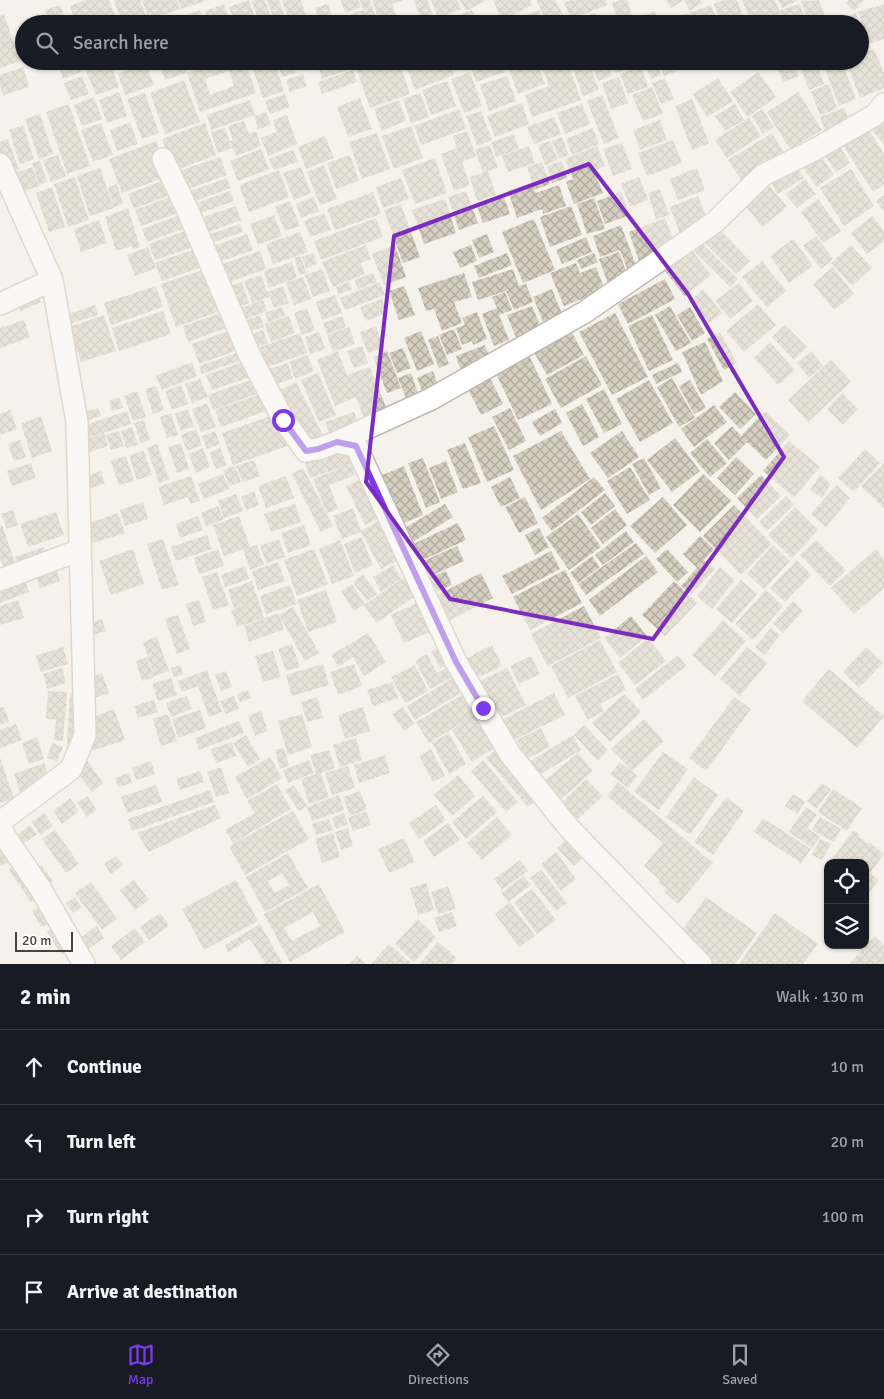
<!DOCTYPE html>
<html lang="en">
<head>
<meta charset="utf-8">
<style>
	:root { --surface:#171b24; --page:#242831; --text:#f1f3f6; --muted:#9ea1a6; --line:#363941; --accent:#7c3aed }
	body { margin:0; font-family:Signika,sans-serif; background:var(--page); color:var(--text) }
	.controls { position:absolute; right:15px; bottom:15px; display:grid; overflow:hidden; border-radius:10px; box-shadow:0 1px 4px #0004 }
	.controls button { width:45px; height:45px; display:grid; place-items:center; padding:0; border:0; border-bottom:1px solid var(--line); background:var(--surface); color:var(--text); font:25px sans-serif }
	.scale { position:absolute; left:15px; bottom:12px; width:58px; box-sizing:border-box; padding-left:5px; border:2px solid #494339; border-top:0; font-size:14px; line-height:18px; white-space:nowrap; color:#494339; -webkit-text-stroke:4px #fff; paint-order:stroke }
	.stop { position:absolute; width:15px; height:15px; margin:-11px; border:4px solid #7c3aed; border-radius:50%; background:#fff }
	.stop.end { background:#7c3aed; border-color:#fff; box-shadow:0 1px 5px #0008 }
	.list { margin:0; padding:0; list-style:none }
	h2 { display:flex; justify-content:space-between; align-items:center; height:65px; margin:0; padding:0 20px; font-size:21px }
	h2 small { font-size:16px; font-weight:400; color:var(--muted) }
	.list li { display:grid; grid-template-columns:32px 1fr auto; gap:15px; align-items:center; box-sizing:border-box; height:75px; padding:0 20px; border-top:1px solid var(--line) }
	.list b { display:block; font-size:19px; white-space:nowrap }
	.list em { font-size:16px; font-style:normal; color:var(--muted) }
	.icon { flex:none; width:28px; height:28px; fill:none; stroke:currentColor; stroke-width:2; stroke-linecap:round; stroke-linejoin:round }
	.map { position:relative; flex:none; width:884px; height:964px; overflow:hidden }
	.search { position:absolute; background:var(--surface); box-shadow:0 1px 4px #0004; left:15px; right:15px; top:15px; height:55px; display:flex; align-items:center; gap:12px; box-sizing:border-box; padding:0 18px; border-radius:28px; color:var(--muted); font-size:19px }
	.sheet { height:365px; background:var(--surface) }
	nav { display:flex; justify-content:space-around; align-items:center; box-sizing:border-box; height:70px; border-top:1px solid var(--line); background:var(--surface); font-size:14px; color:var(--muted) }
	nav a { display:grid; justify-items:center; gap:2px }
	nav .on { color:var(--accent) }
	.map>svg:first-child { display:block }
</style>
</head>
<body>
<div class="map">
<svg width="884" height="964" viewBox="0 0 884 964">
	<defs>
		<pattern id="building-cross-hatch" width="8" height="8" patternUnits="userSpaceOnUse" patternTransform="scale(1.25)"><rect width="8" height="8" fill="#d6cec1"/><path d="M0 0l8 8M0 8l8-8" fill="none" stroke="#b0a99e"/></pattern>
	</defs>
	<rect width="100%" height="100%" fill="#f5f2eb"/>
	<path fill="url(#building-cross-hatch)" fill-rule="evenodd" d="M86,0H109L118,24H76L70,6Z
		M114,0H140L147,18L131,24H122Z
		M142,0H177L180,9L149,20Z
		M178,0H208L181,9Z
		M249,0L257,24H235L229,7Z
		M256,0H265L273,23L259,24L252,1Z
		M267,0H279L286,20L275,23Z
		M282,0H301L308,21L318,18L315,8L328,4L335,24H290Z
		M341,0H358L361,7L345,13Z
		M360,0H370L376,18L359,24H338L337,19L363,10Z
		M372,0H403L392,4L399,24H380Z
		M414,0H427L435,21L423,24Z
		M431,0H457L461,9L438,18Z
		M460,0H487L466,11Z
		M493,0H530L532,5L502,20Z
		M536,0H555L568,24H548Z
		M572,0H605L607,5L571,19L564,3Z
		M621,0H627L633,18L618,22L612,3Z
		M666,0H700L702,3L690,11L684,0L671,8Z
		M724,0H737L746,24H721L714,4Z
		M742,0H775L781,15L760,24H752Z
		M778,0H799L782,8Z
		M819,0L826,20L816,24H809L801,1Z
		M849,0H864L854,11L846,4Z
		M224,4L231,24H209L205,11Z
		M800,4L806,24H785L780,10Z
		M884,4V39L869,44L858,12Z
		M60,5L67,24H50L45,10Z
		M711,5L718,23L666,24L665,22Z
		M200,10L205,24H175L173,20Z
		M472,10L477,24H438Z
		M539,10L544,24H504Z
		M655,11L660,24H622Z
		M595,13L599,24H576L575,19Z
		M856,13L860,24H841L839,19Z
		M4,14L20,61L0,68V15Z
		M169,16L171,24H148V23Z
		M860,27L866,45L860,47Z
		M874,49L884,73V88L860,98L846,61H860V54Z
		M57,61H77L81,72L63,79Z
		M93,61H109L119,87L96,95L86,71L95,67Z
		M114,61H135L116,68Z
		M158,61H184L187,73L165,80Z
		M221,61H245L256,93L200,112L187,73ZM229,71L234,86L210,95L205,79Z
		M250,61H274L284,91L263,98Z
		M277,61H292L296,73L282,77Z
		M311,61H335V62L314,69Z
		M341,61H351L354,68L322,79L319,69Z
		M376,61H399L410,94L370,108L356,68Z
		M404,61H449L454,75L415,90Z
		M454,61H474L457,68Z
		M482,61H501L505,72L476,82L470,65Z
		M511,61H536L545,84L518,94L507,63Z
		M540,61H567L581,100L532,117L525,95L549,86Z
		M570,61H588L599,90L583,96Z
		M590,61H607L612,76L598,81Z
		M610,61H636L637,65L615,73Z
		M644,61H656L661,75L651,79Z
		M658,61H682L685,68L664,76Z
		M691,61H712V62L693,68Z
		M775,61H793L799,76L783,82Z
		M796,61H814L815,63L799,69Z
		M842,62L856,99L839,106L825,69Z
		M146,64L154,85L125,95L118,74Z
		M817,64L824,84L809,90L801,69Z
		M641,66L648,87L628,94L620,74Z
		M23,67L29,87L3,95L0,85V75Z
		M353,70L357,82L322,94L318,82Z
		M470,72L482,106L464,113L451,79Z
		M758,72L776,97L748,117L730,92Z
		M303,74L307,86L290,92L286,80Z
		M82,76L89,94L71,100L64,83Z
		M507,76L516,101L489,111L480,85Z
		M619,77L628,103L611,109L602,83Z
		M665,78L674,99L661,104L652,83Z
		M718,78L733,101L707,117L693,94Z
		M184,80L200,122L165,134L150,93Z
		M447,81L456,106L431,115L422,90Z
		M829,84L837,109L820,115L811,91Z
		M652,87L663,114L643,121L632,95Z
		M119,92L127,116L107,123L99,100Z
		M798,92L822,130L790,149L767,112Z
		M145,93L159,133L142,139L127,99Z
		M420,93L429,117L411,123L403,99Z
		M285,94L290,107L270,114L265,101Z
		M602,95L619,138L604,144L587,101Z
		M94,97L102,119L82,126L74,105Z
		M360,98L372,129L348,137L337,107Z
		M692,99L709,143L692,150L675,106Z
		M250,100L255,115L211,130L207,115Z
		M399,100L406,121L382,131L374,109Z
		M522,103L529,124L495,137L487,116Z
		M69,104L90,166L67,174L46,112Z
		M582,104L590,124L565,134L557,113Z
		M735,104L744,120L725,131L715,116Z
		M844,108L852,128L827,137L820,117Z
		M459,109L466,129L421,145L414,126Z
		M762,109L774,127L763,134L752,116Z
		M481,111L492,140L477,146L466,116Z
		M266,112L271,125L258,129L254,116Z
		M40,114L53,154L39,159L25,119Z
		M287,115L297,144L268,156L261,138L276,132L280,141L273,120Z
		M884,115V144L870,128Z
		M554,117L561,134L534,144L527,127Z
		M749,118L761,136L727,158L715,140Z
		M660,120L667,140L640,150L633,130Z
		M244,121L249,134L256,131L261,146L236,156L230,141L233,140L228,126Z
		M130,122L138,144L117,151L110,130Z
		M101,123L113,155L93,162L81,130Z
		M205,123L216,155L174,171L162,139Z
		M23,125L34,159L20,164L9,130Z
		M866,125L884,154V185L873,192L841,142Z
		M411,126L423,158L394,169L382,136Z
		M225,128L232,148L218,153L211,132Z
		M593,128L599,144L572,155L566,139Z
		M467,131L476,156L462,162L470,185L454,191L441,154L457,148L453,136Z
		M377,133L390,169L362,179L349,142Z
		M772,133L786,155L743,183L728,160Z
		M514,134L519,149L496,157L491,142Z
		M325,136L334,158L306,169L298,147Z
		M562,137L569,155L559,159L552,141Z
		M8,139L19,170L7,174L0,153V142Z
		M673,140L682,163L647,176L638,153Z
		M836,140L850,163L836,172L821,149Z
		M156,141L169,176L122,193L109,159Z
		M550,141L558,160L545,165L538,145Z
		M622,143L632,169L613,176L603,149Z
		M490,145L498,168L488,171L496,195L477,201L470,177L483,173L475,150Z
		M529,146L535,163L508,172L502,156Z
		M597,146L605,166L594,171L603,193L574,204L566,182L573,179L565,159Z
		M261,149L269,169L238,181L230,161Z
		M293,150L298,162L274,170L269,159Z
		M817,150L834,175L817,187L799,162Z
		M58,155L66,176L51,182L43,160Z
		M350,155L359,181L336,189L327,163Z
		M220,157L227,175L183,191L176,172Z
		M435,158L447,193L415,204L402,170Z
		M40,161L47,182L39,185L32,163Z
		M562,161L567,178L552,183L547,166Z
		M542,162L550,184L534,190L536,193L559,185L566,206L543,214L542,209L517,218L508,191L532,183L527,167Z
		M324,165L337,199L320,205L307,172Z
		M796,165L804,178L778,194L770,181Z
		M32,167L39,186L19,193L12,174Z
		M301,167L311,193L294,200L283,173Z
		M100,168L114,208L90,216L77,176Z
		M697,168L705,190L678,200L670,179Z
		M851,169L874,206L844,226L820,188Z
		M279,170L289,197L249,212L239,185Z
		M75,177L89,220L68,227L54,184Z
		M639,177L648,200L630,207L621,184Z
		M170,178L175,193L134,209L128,194Z
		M227,178L231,188L192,202L188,192Z
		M401,178L409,199L383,208L376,187Z
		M805,179L816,194L797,208L786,194Z
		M117,184L123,204L114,207L108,187Z
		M769,185L787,207L762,227L745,205Z
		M52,187L65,227L49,232L36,193Z
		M660,189L669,215L656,219L648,193Z
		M230,191L234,201L195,215L191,205Z
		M466,191L478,223L459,230L448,197Z
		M373,192L381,214L335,230L327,209Z
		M621,192L630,215L605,224L597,201Z
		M503,194L510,214L483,223L476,203Z
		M176,195L181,212L141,226L135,210Z
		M884,195V212L876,201Z
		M698,196L709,224L680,234L670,207Z
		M314,197L319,211L301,218L296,204Z
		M594,198L605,229L587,234L577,204Z
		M445,199L456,233L424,244L412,210Z
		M818,199L841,231L823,243L801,212Z
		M290,201L300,226L285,231L275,207Z
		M401,204L420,257L403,263L384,210Z
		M236,206L241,220L203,234L198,219Z
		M571,206L582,235L550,247L540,217Z
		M128,208L140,247L133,249L132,246L116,251L105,217Z
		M324,213L331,230L310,237L304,221Z
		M183,214L188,227L147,242L142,229Z
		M274,215L282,236L258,245L250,224Z
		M872,216L884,231V241L867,254L851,233Z
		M376,218L383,237L321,260L314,241Z
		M665,218L676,247L639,261L629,232Z
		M534,219L555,270L523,283L502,232Z
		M99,220L107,243L81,252L74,229Z
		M240,224L243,232L208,244L205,236Z
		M621,225L637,268L628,271L620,250L600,257L593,236Z
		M717,227L750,261L736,274L703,241Z
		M190,229L196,246L155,260L149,244Z
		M300,232L308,252L273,264L266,244Z
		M247,234L253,250L216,263L211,247Z
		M487,234L494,252L479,258L472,240Z
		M816,236L833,259L821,269L803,246Z
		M586,237L592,252L562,264L556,250Z
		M793,239L813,266L789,283L770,256Z
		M699,240L738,279L730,287L691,248Z
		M366,245L371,259L361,263L365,274L333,287L322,262Z
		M395,245L406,277L384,285L372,254Z
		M471,245L477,261L460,268L453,252Z
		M851,245L872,268L852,286L831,263Z
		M148,247L156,268L135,276L127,255Z
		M198,248L205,266L162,281L155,263Z
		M691,249L711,275L685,296L664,270Z
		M260,251L266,269L227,283L220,265Z
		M619,252L628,277L608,284L599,259Z
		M313,253L317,264L306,268L302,257Z
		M507,253L512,265L479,278L474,266Z
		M594,253L598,262L581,269L577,260Z
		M300,256L307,273L300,275L294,258Z
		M762,261L786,291L767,307L742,277Z
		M292,262L297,278L269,288L264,271Z
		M576,263L580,273L596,267L605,290L564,306L550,273Z
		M833,267L854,294L834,310L813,284Z
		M208,268L223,310L176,327L161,284Z
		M322,269L330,291L313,297L305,275Z
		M513,269L519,286L526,284L533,302L514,310L506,291L512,289L478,300L472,282Z
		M373,273L377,282L358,289L354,280Z
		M464,273L472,297L454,302L462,323L442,331L434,309L426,311L418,288Z
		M261,275L267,292L283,286L289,303L274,308L270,297L252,303L244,281Z
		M303,277L311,299L294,305L286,283Z
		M665,279L675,299L628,324L618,304Z
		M242,282L249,303L235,308L228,287Z
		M349,282L352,289L338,295L336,287Z
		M380,282L385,295L345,310L340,298Z
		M739,283L753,301L730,319L715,301Z
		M156,286L163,307L111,325L104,303Z
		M404,286L415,315L399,320L389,291Z
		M552,289L562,314L543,322L533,297Z
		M703,289L722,313L709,323L691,300Z
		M36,292L41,302L21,311L16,300Z
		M505,292L512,310L499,315L509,340L494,346L482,314L497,308L492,297Z
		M335,295L342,313L322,320L316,302Z
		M382,299L387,313L366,321L360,307Z
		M263,300L267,311L240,321L236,310Z
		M758,304L776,325L744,352L726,331Z
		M95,305L98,315L69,324L66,315Z
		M532,306L541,328L516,338L507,315Z
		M670,306L691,343L676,351L655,315Z
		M282,307L285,316L268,322L265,313Z
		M690,307L705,333L692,341L677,315Z
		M307,308L315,330L302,335L294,313Z
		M163,311L171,334L119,351L112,328Z
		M227,311L232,326L188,342L183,326Z
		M477,312L487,339L473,345L472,341L462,345L456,328L465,325L462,318Z
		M615,313L648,377L612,395L579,332Z
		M104,315L116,351L81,362L69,327Z
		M260,315L264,327L249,332L245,321Z
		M652,315L673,360L649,371L628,326Z
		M289,316L295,333L271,342L265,324Z
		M342,316L346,327L327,334L323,323Z
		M24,320L30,337L0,348V328Z
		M785,325L807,347L794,360L772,337Z
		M376,326L384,348L368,353L360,332Z
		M349,327L355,344L333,352L327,335Z
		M569,327L584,355L547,375L531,347Z
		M234,329L241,349L199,364L192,344Z
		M454,329L462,349L447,355L439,335Z
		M263,330L268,343L256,348L251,335Z
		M421,331L434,364L417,371L404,338Z
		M319,332L325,349L310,354L305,337Z
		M720,332L737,363L724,370L707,339Z
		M300,333L307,353L267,367L260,347Z
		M438,336L449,364L439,368L428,340Z
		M705,342L723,381L701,395L682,352Z
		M770,342L795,370L778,385L754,358Z
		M485,345L490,359L461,371L456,356Z
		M362,346L368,363L354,368L347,351Z
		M403,348L411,368L397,373L389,353Z
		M242,351L245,359L202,374L199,366Z
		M338,351L347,375L370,367L389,415L366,424L356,397L335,406L317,360Z
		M387,351L401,388L387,393L373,357Z
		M527,351L552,404L518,420L493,367Z
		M811,351L823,366L809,378L797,363Z
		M307,355L314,371L295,379L289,362Z
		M586,356L602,385L561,408L545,379Z
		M831,360L851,382L808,422L788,400Z
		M245,361L251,377L212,390L206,375Z
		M192,362L197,376L162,390L156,376Z
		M288,363L293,378L275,385L269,369Z
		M678,363L682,372L656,384L652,375Z
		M433,371L439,388L423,394L417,378Z
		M318,373L336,415L319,422L301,380Z
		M411,373L418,393L406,398L398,378Z
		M488,374L503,404L481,415L466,385Z
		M257,378L262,392L213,410L208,395Z
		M672,378L695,418L679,427L657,387Z
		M200,379L208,397L192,403L185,384Z
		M649,380L673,423L640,442L616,399Z
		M690,380L706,408L694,414L679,386Z
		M296,382L325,439L308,448L278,391Z
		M181,385L188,404L172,410L165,391Z
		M156,386L164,410L153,414L145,389Z
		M604,389L622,424L604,433L586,399Z
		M137,391L146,417L133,421L124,396Z
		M267,392L272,409L221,427L215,410Z
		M735,392L756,414L740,429L719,407Z
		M842,393L858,409L843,425L827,409Z
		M119,397L123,408L112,411L109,401Z
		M207,403L216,427L201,432L192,409Z
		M582,404L599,437L583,446L566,413Z
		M714,405L727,422L694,447L681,429Z
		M98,408L101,416L82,422L79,414Z
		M510,408L526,441L509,450L492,417Z
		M188,409L194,426L181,431L175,414Z
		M555,409L562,423L540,436L532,422Z
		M10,410L17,429L0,435V414Z
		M127,411L131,424L84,439L80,427Z
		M765,411L790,435L766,460L747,442L729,460L714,443L732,426L741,436Z
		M354,412L361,430L332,440L325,422Z
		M171,413L178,435L167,438L160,417Z
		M276,414L287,446L233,465L222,433Z
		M41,416L52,451L32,458L21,424Z
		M144,420L150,440L141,443L134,423Z
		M494,426L514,470L487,482L468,437Z
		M132,427L138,445L126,448L121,431Z
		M196,429L202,445L187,451L181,435Z
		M119,431L124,446L111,450L106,435Z
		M215,431L220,444L207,449L202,436Z
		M561,431L590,479L541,510L513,456Z
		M622,431L639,457L608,478L590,453Z
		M104,433L108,446L90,452L85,440Z
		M675,438L700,471L672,492L647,460Z
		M707,439L727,463L710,477L690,453Z
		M20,440L26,457L14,461L8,444Z
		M789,441L820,467L794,497L763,471Z
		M181,443L189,469L177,473L168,447Z
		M465,443L481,483L463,489L447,450Z
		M157,444L169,479L159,483L147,448Z
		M345,444L355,475L329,485L338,509L327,513L313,479L346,466L310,478L304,459Z
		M203,448L210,467L196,473L189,454Z
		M220,448L227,465L216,469L209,453Z
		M865,449L880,463L854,492L838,478Z
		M144,451L152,475L137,480L129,455Z
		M126,456L134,481L119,485L111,461Z
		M736,457L754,474L735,495L717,478Z
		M423,458L440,502L426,508L408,463Z
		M644,458L661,488L649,495L632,464Z
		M254,460L260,476L243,482L236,466Z
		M446,461L458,492L441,499L429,468Z
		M31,463L36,478L12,486L7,471Z
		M884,463V508L861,486Z
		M235,466L241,482L229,486L223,470Z
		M404,466L423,515L399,525L380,476Z
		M630,467L650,500L627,514L607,481Z
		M303,468L333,526L321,532L292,474Z
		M101,471L105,484L88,489L84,477Z
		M223,474L229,489L204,499L198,484Z
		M703,474L731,501L700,532L673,505Z
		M761,475L781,496L757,519L737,498Z
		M820,475L831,484L822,498L810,490Z
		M191,476L200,501L191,504L188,497L164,505L158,487Z
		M286,476L294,498L266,508L258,486Z
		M365,477L384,515L365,525L346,486Z
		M510,477L520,498L501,507L491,487Z
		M594,477L605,490L552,531L542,518Z
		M836,485L850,498L826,527L811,514Z
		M254,491L259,505L246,510L241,497Z
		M605,493L615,506L591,525L581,512Z
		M236,494L243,511L224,518L218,501Z
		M786,496L794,505L767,531L759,522Z
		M525,497L538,523L519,533L505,507Z
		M663,497L687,525L655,553L630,526Z
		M143,502L148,519L125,526L120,510Z
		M295,504L301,522L271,532L264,514Z
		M445,504L453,517L411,543L403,529Z
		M734,505L772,544L741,575L703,536Z
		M218,506L224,519L206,527L201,513Z
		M795,507L818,530L792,558L768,535Z
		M353,508L361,531L385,518L405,557L381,569L361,532L342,539L333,516Z
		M615,509L627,525L603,544L591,528Z
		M13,510L18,525L7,529L1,514Z
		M56,512L64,535L28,547L20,524Z
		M118,513L125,533L93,543L87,524Z
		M578,514L601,547L569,570L546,537Z
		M198,516L203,530L180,538L176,524Z
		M239,516L250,547L257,545L264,565L250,570L243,549L224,556L213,525Z
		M458,523L466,540L419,562L411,545Z
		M0,525H2L17,568L5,572L0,558Z
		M304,525L311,545L288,553L281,533Z
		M539,528L549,547L535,555L525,535Z
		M626,531L634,542L603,565L595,555Z
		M207,535L212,549L176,561L171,547Z
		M700,536L714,549L704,560L715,569L691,595L681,586L697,568L683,554Z
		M362,537L373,565L355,573L344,544Z
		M163,539L179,585L162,590L147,544Z
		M279,539L285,557L266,563L260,546Z
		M340,540L354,576L332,584L319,549Z
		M816,540L846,570L830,586L800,555Z
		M636,543L644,554L586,595L578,584Z
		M773,545L790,561L764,589L747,574Z
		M457,546L464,561L426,578L419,563Z
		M44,547L48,558L19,568L15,557Z
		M133,549L144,584L111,595L99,561Z
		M218,549L224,566L199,574L194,558Z
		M314,549L328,584L297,596L284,560Z
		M667,549L688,572L677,582L656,559Z
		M876,549L884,559V588L854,614L831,588Z
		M551,551L560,569L512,594L502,576Z
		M592,556L600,567L578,583L570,573Z
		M646,556L658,572L600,616L589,600Z
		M797,560L811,575L785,602L770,588Z
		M278,562L285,581L258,590L252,571Z
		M55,565L60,581L40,588L34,572Z
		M393,565L401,579L381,592L373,577Z
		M245,566L249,579L225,587L221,575Z
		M720,567L735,580L712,609L697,596Z
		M565,570L582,603L530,630L513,597Z
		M446,571L452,585L434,593L428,578Z
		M217,572L229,605L213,610L202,577Z
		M481,573L493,598L450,620L437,595Z
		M363,574L377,594L367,601L353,582Z
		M23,575L29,592L0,603V583Z
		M405,577L418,594L376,623L364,605Z
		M741,580L757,594L732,623L716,609Z
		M252,581L264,618L237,627L231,610L252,602L234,608L228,590Z
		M674,581L697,603L665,636L642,615Z
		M352,584L365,604L354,611L341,591Z
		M290,585L297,604L266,614L260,596Z
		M326,590L337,622L308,632L297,600Z
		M766,590L783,606L753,640L735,624Z
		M18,600L24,618L0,625V606Z
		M199,600L206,622L193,626L186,604Z
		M424,600L437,629L404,643L391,615Z
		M793,601L803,611L783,633L773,623Z
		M584,606L601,638L548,666L531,634Z
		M293,607L319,653L305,661L279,615L284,629L249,642L244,626L279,613V615Z
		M178,615L190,649L177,654L165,619Z
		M631,616L647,636L620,658L604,638Z
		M102,619L106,631L90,636L86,624Z
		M723,620L746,641L715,676L692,655Z
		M771,628L780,635L765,655L755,647Z
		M368,633L386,662L364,676L353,657L338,667L331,655Z
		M157,637L169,671L154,676L143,642Z
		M648,638L666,661L635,685L618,663Z
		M600,640L617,672L568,698L551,666Z
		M292,644L300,667L286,671L278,649Z
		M444,645L452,663L440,668L431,651Z
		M492,645L502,666L477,678L467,658Z
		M63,647L68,664L41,672L36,656Z
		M747,647L767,663L740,696L720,679Z
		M866,647L883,663L859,688L843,672Z
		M273,651L281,677L263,682L255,656Z
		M427,654L437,673L451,665L457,675L430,689L415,661Z
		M678,655L686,666L643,700L635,689Z
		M531,656L540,674L519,684L510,666Z
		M147,657L154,677L142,681L136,661Z
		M323,664L329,685L292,696L286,675Z
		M354,664L362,686L338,695L330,672Z
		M180,665L183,674L174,677L171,668Z
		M415,665L428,691L405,703L391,677Z
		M62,668L66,683L47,689L43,674Z
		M507,668L513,679L500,686L513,680L526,705L498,719L478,682Z
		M829,669L884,716L857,748L802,701Z
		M207,670L222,712L209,717L198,686L182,692L178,681Z
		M226,671L232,687L221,691L215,675Z
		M102,673L109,693L94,698L87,678Z
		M618,674L626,690L600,704L604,711L588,720L575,696Z
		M456,676L464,691L415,720L407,706Z
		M171,678L177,695L158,701L152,684Z
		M392,682L398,698L373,706L367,690Z
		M248,690L251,698L240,702L237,694Z
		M48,691L67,692L63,741L54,740L56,720L46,719Z
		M467,692L497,746L472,762L452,730L465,721L429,743L416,722Z
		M70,693H81L77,744H67Z
		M554,693L565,715L512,741L502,720Z
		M624,694L641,712L610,742L592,723Z
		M187,696L192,709L171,717L166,703Z
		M234,696L239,709L225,714L220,701Z
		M317,697L323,718L307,722L301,702Z
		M734,697L751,709L706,771L689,758Z
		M154,700L158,712L138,718L134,706Z
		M4,707L9,721L0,725V708Z
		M363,707L370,731L345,739L338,715Z
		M403,707L414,724L404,731L392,714Z
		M114,709L125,740L92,751L88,719Z
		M200,710L206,728L178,738L172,719Z
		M261,711L268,731L255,736L248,716Z
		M168,714L177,741L161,746L153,719Z
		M302,714L312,747L288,755L278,721Z
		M644,719L664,741L632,771L611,749Z
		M239,721L244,733L199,750L195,738Z
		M16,724L22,740L0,748V730Z
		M584,725L608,750L598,761L574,735Z
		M541,728L550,747L526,759L517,740Z
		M449,733L466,764L449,774L432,743Z
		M246,735L260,759L248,767L233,743Z
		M573,735L581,750L539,775L530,761Z
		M37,737L44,759L29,764L22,743Z
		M356,738L362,760L340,767L333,745Z
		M232,742L236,756L216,763L211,749Z
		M52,743L63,747L57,762L47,758Z
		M499,747L540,797L528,807L486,758Z
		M284,748L289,766L280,769L275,750Z
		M431,749L445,776L433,782L419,756Z
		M329,750L335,768L321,773L329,797L309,804L301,779L316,774L310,755Z
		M663,752L688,769L659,810L634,792Z
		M578,753L593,771L560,800L544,781Z
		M385,755L390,773L359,783L354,765Z
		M270,757L282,778L247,799L235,777Z
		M0,758L14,798L0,803Z
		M86,759L103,783L92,792L74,768Z
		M309,760L314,773L288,783L283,770Z
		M483,760L518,802L506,812L471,771Z
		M151,761L155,774L136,780L132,768Z
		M620,762L637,776L628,788L610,774Z
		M44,763L51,781L20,792L14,774Z
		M348,766L355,788L332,795L325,773Z
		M221,767L229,793L216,797L207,772Z
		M200,771L204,782L180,790L176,779Z
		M129,773L132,783L118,787L115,778Z
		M458,775L475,796L452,816L434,795Z
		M694,777L718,795L690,835L666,817Z
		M586,779L603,796L578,819L562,802Z
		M618,782L713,863L678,904L664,892L667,889L658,882L660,880L644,866L663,843L607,796Z
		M822,783L831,790L816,809L807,801Z
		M277,784L291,809L233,843L225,830L255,813L247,801Z
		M156,785L162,802L127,813L121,797Z
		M294,785L307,806L299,811L285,790Z
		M833,789L862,808L847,831L818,812Z
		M210,790L214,802L132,831L128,819Z
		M360,791L367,809L350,816L343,797Z
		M793,794L805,802L797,814L785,806Z
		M339,795L344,810L312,821L307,807Z
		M87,796L97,810L87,817L77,803Z
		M483,796L497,812L466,839L452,822Z
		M726,797L744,811L713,855L694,842Z
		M70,798L79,811L62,824L53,811Z
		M215,805L221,818L149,852L137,833Z
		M436,805L446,820L419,839L409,823Z
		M806,807L817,815L807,828L820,837L812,848L789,832Z
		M293,811L309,839L245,875L229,846Z
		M366,811L371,825L353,831L348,818Z
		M44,813L53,826L40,835L32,822Z
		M344,813L348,824L336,829L332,818Z
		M497,817L512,835L482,860L467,843Z
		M820,817L841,829L834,842L812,830Z
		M763,818L811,849L801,863L754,832Z
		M329,819L333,830L316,835L312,824Z
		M448,823L460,840L434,857L423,841Z
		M30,825L37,834L18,848L11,839Z
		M348,828L353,846L341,850L335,832Z
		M55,830L79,864L66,873L42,839Z
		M854,830L860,835L859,837L868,844L869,842L884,854L870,873L879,880L867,895L865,894V863H829Z
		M0,833L13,860L0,866Z
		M333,833L340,857L322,863L315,839Z
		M571,835L587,853L574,866L557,848Z
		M404,838L415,862L389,873L378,849Z
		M820,839L831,844L822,860L812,855Z
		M556,852L576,879L561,891L541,864Z
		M288,853L308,888L265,912L246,877ZM282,873L289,885L275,893L268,881Z
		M116,856L123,865L111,874L104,864Z
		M520,860L528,871L502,890L494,879Z
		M19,863L41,895L31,902L9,870Z
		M41,865L53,881L44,887L32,872Z
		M541,870L567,903L556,911L530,878Z
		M524,876L531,885L508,902L501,893Z
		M134,880L149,900L135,910L120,890Z
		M236,880L258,921L204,950L182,909Z
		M91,882L117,919L102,930L75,893Z
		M426,883L434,910L418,915L410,888Z
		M319,884L345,932L290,962L264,914ZM313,912L320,926L292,941L284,928Z
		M448,886L456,909L438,914L431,892Z
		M532,889L556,920L537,934L514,902Z
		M75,897L82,907L73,913L66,903Z
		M706,897L757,933L735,964H713L677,938Z
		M510,902L535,936L519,947L495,914Z
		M45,904L54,921L41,927L32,911Z
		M452,912L457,926L439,932L434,918Z
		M160,913L169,926L149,940L140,927Z
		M775,913L818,944L803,964H739Z
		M418,919L436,937L414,962L395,944Z
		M260,924L283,964H262L265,963L250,939L228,952L225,945Z
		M57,926L72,948L62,955L47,932Z
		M97,926L104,938L84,952L76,941Z
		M135,928L145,942L121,960L111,946Z
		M875,936L884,945V964H849Z
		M438,942L457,958L452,964H419Z
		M389,944L412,964H371Z
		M357,956L366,964H349Z"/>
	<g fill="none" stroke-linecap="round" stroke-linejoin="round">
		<defs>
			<path id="street" d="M163,159L187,209L250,356L283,419L306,451L318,449L337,442L431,399L585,312L715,222L763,175L814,150L875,115L884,104
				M0,164L52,280L77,422L85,735L71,769L0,822
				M0,304L52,280
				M337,442L356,446L456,662L510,754L569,828L701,964
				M0,580L80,550
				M0,825L4,835L40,888L84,964"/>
		</defs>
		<use href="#street" stroke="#c0baae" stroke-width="24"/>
		<use href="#street" stroke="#fff" stroke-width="21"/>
	</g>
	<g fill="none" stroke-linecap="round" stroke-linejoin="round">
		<path stroke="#7c3aed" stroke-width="6" d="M283,420L306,451L318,449L337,442L356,446L456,662L483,708"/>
	</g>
	<path d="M0 0H884V964H0ZM589,164L688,294L784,457L653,639L450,599L366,482L394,236Z" fill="#f5f2eb" fill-opacity=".55" fill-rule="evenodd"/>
	<path fill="none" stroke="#7b2cbf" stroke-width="4" stroke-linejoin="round" d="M589,164L688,294L784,457L653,639L450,599L366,482L394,236Z"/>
</svg>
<div class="controls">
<button><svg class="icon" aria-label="locate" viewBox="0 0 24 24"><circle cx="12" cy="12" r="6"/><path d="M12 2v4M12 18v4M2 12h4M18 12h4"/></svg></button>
<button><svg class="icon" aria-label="layers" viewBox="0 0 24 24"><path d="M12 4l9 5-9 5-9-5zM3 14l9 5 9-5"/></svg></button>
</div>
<div class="scale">20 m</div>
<div class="stop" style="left:283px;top:420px"></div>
<div class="stop end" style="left:483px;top:708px"></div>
<div class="search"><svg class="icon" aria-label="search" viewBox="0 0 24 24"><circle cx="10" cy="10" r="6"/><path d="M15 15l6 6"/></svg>Search here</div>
</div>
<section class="sheet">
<h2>2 min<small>Walk · 130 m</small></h2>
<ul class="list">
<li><svg class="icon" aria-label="ahead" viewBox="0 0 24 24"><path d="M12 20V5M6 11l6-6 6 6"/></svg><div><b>Continue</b></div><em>10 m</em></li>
<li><svg class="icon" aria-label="left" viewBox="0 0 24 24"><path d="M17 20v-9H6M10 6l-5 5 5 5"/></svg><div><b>Turn left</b></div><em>20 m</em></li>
<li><svg class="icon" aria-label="right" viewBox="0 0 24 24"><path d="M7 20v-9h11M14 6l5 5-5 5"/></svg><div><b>Turn right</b></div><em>100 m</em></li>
<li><svg class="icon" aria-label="arrive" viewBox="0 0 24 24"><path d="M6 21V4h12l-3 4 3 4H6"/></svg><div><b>Arrive at destination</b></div></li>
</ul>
</section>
<nav>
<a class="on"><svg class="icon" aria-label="map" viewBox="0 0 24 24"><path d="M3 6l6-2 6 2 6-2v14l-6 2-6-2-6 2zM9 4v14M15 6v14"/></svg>Map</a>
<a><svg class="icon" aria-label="directions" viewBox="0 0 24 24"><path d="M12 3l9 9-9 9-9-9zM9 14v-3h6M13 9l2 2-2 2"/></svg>Directions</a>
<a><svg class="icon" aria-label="saved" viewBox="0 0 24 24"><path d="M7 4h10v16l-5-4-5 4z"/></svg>Saved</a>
</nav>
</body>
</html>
